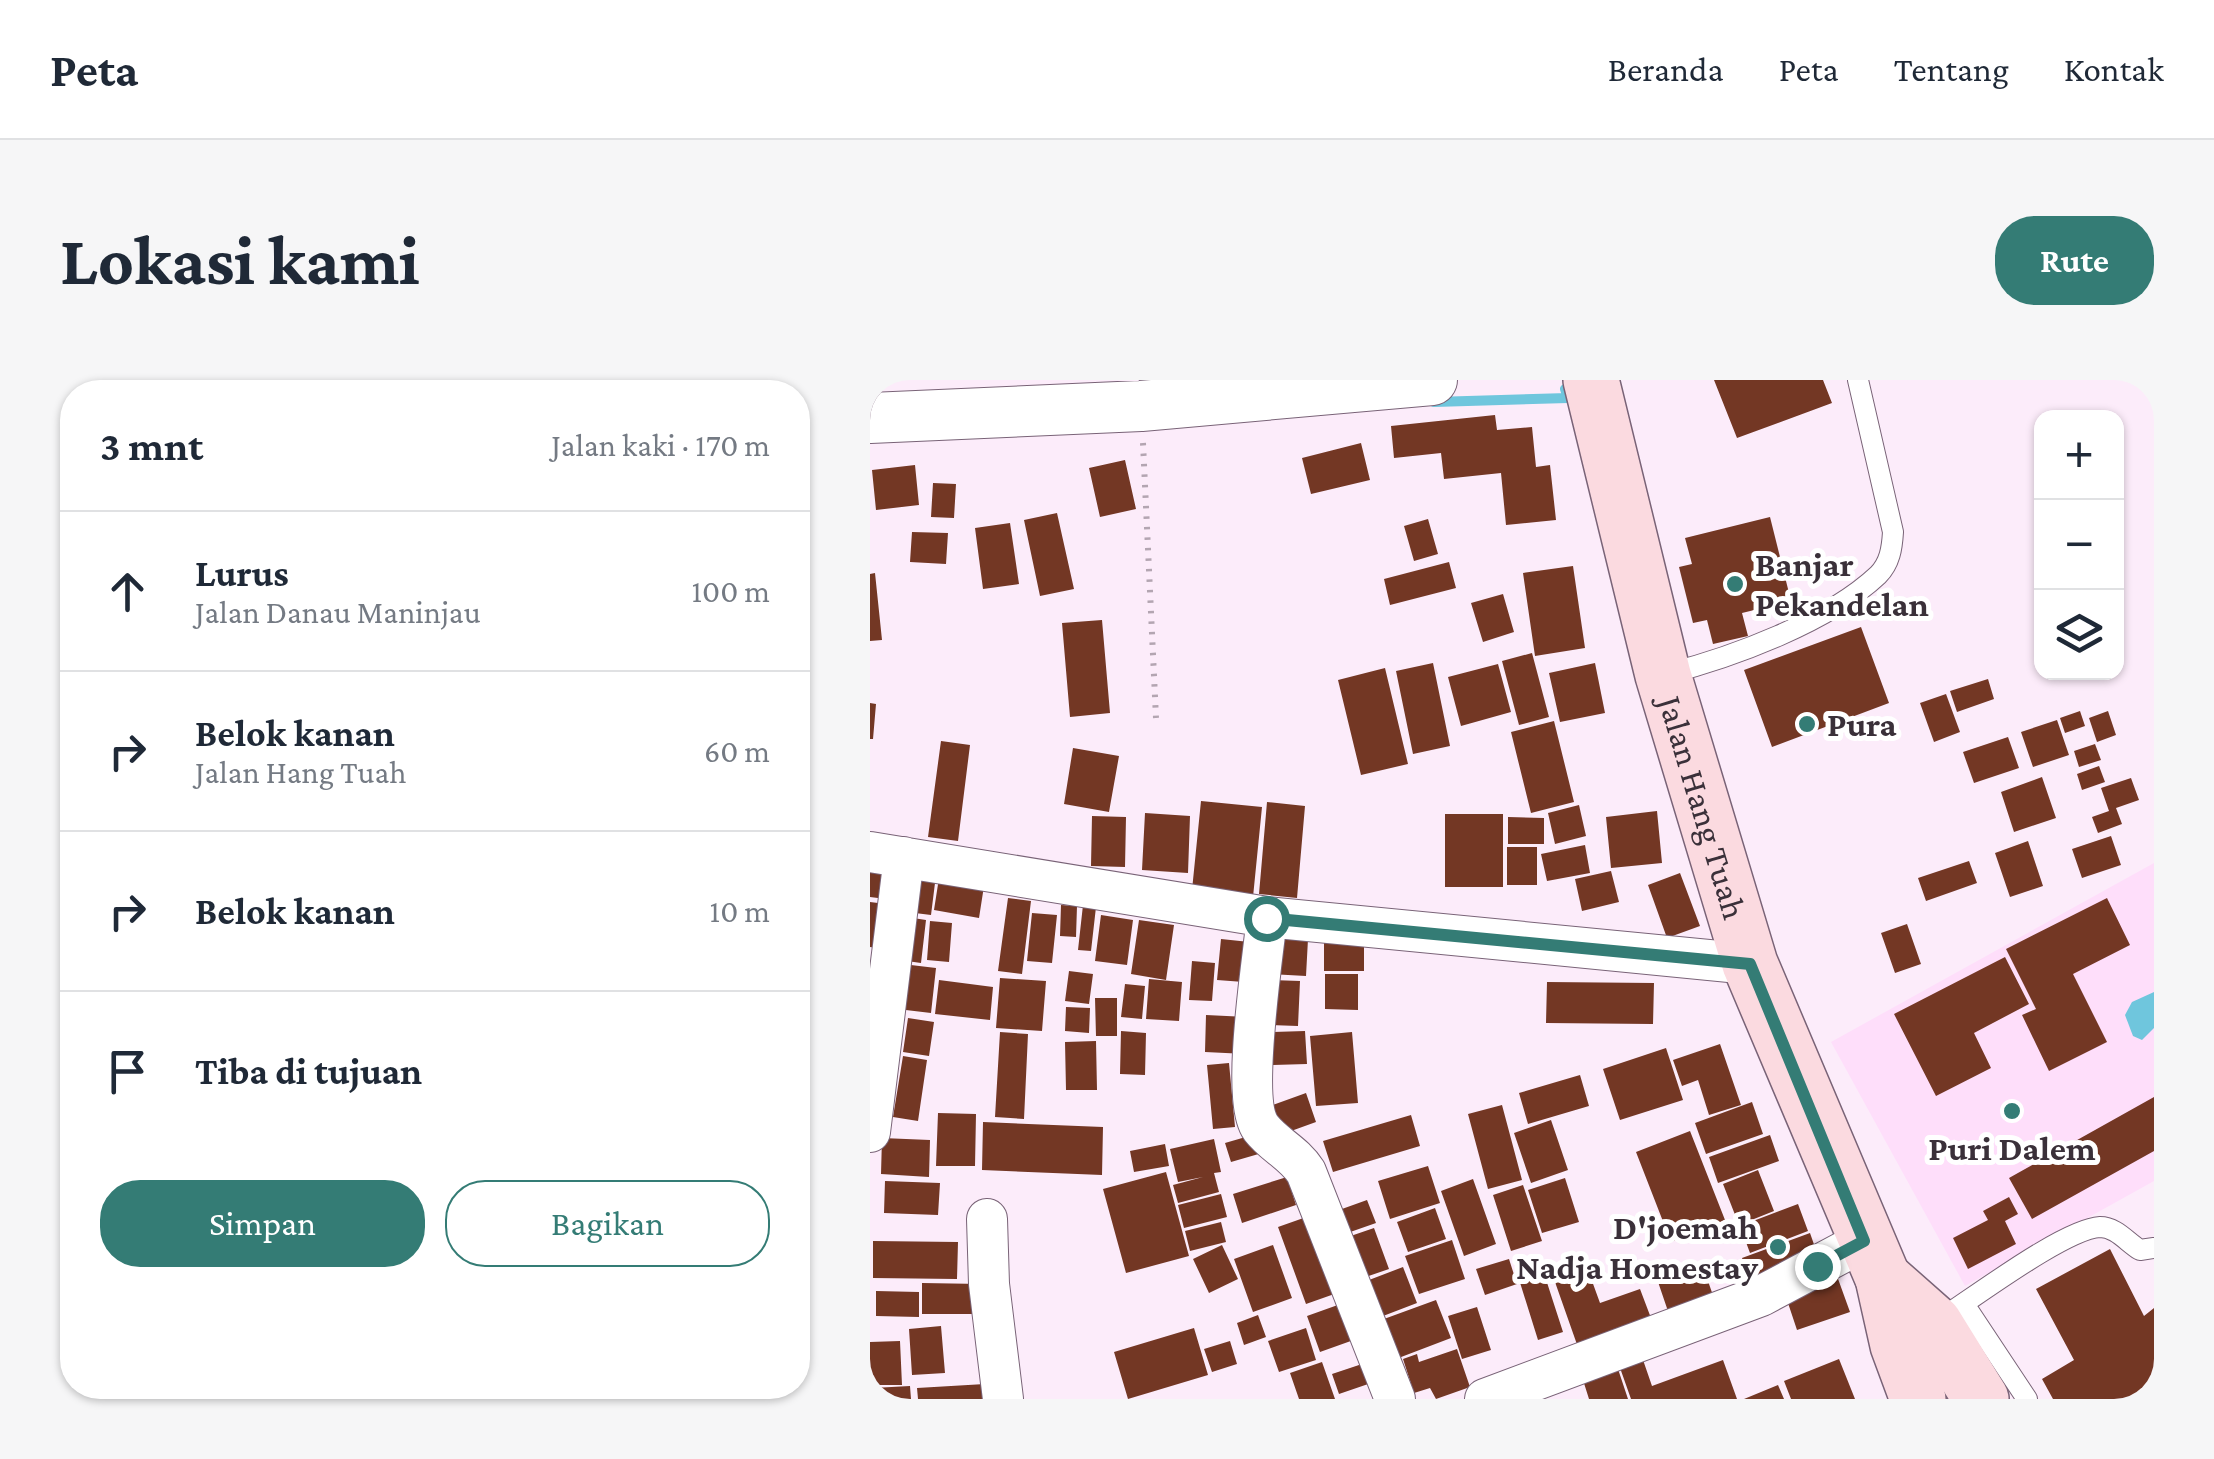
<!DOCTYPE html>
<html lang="id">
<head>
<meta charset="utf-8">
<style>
	:root { --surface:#fff; --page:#f6f6f7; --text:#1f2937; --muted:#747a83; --line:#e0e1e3; --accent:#347c75 }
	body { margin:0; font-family:"Crimson Pro",serif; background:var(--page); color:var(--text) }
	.controls { position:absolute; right:30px; top:30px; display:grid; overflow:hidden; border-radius:20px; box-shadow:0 2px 8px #0004 }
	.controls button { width:90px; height:90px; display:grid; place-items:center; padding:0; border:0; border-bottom:2px solid var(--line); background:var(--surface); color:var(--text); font:50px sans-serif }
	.stop { position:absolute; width:30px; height:30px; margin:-22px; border:8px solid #347c75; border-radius:50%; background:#fff }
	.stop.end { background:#347c75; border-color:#fff; box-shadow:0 2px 10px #0008 }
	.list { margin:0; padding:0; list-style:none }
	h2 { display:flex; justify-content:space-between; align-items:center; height:130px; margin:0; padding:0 40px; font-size:42px }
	h2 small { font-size:32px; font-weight:400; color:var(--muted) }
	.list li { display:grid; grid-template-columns:65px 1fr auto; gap:30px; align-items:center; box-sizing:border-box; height:160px; padding:0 40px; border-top:2px solid var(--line) }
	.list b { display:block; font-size:38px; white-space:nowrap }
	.list p { margin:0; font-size:32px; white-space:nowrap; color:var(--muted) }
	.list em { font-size:32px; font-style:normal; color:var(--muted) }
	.actions { display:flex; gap:20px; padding:30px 40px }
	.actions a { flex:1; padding:22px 0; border:2px solid var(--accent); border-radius:40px; text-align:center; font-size:35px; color:var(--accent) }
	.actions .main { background:var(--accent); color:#fff }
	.icon { flex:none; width:55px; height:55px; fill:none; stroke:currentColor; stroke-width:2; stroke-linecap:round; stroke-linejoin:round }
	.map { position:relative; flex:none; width:1284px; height:1019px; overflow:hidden; border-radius:40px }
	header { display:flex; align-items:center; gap:60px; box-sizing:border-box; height:140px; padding:0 50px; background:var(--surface); border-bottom:2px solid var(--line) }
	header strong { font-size:48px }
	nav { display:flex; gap:55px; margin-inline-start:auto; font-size:35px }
	.intro { display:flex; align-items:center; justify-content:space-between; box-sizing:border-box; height:240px; padding:0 60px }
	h1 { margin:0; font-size:70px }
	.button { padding:25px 45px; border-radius:40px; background:var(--accent); color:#fff; font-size:35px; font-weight:700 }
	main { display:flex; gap:60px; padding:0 60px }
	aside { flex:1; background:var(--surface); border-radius:40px; box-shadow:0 2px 8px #0004 }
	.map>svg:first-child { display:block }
</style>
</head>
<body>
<header>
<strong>Peta</strong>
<nav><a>Beranda</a><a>Peta</a><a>Tentang</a><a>Kontak</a></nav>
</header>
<div class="intro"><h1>Lokasi kami</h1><a class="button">Rute</a></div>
<main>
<aside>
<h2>3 mnt<small>Jalan kaki · 170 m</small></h2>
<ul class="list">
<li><svg class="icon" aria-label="ahead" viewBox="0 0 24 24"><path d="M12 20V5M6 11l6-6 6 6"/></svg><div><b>Lurus</b><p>Jalan Danau Maninjau</p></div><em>100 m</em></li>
<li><svg class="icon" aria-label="right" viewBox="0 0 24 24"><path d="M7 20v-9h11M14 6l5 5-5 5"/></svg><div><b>Belok kanan</b><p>Jalan Hang Tuah</p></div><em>60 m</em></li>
<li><svg class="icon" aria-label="right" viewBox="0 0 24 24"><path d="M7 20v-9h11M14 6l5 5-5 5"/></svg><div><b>Belok kanan</b></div><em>10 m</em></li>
<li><svg class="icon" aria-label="arrive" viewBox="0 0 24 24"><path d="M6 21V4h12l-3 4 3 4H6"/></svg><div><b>Tiba di tujuan</b></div></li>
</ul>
<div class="actions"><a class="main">Simpan</a><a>Bagikan</a></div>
</aside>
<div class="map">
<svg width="1284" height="1019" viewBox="0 0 1284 1019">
	<rect width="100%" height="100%" fill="#fcecfa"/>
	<path fill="#fedefa" d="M1284,483V801L1095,906L961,662Z"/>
	<path fill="#6fc6dd" d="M1284,612V648L1272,660L1263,656L1255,635L1262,622Z"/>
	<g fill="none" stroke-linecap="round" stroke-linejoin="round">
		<path stroke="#6fc6dd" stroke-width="10" d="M564,22L698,18L695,9"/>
	</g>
	<path fill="#733724" d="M844,0H953L962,23L867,58Z
		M625,35L627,50L662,47L666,87L680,85L686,140L636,145L631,93L574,99L571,73L524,78L521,46Z
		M491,63L500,100L441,114L432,78Z
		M255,80L266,129L230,137L219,88Z
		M45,85L49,125L6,130L2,90Z
		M63,103L86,104L84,138L61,137Z
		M187,133L204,209L170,216L154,140Z
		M900,137L921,221L872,233L878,256L843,264L837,240L823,243L809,187L822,184L815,158Z
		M558,139L568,174L544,181L534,146Z
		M140,143L149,204L113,209L105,148Z
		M42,152L78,153L76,184L40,182Z
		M579,182L586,208L520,225L514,199Z
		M703,186L715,268L665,276L653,193Z
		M5,193L12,260L0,261V194Z
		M633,214L644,252L613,262L601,223Z
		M232,240L240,333L200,337L192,243Z
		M991,247L1019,323L902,367L874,290Z
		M662,273L679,337L649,345L632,281Z
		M563,283L580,366L543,374L526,291Z
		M725,283L735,333L690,342L679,293Z
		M628,284L641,332L591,346L578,297Z
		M515,288L538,384L491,395L468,300Z
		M1118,299L1124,319L1087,332L1080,311Z
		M1076,314L1090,352L1064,362L1050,323Z
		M0,323L6,324L3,359H0Z
		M1210,331L1215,346L1195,353L1190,338Z
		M1238,331L1246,355L1227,362L1219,338Z
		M1187,340L1199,375L1163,387L1151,352Z
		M684,341L704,422L661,433L641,352Z
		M1138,357L1149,388L1104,403L1093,372Z
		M71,361L100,365L88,461L58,457Z
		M1225,364L1231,380L1209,387L1204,371Z
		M203,368L249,376L239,432L194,424Z
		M1229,386L1235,402L1212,410L1207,394Z
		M1172,397L1186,438L1144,452L1131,412Z
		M1261,398L1269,420L1246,428L1252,444L1228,453L1222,437L1239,431L1231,408Z
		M331,421L392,427L383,517L322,510Z
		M397,422L435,426L427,518L389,514Z
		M709,425L716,456L685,464L678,433Z
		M787,431L792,483L741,488L736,437Z
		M275,433L320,436L318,493L272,490Z
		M575,434H633V507H575Z
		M222,436L256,437L255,487L221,486Z
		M638,437L674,438V464H638Z
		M1241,456L1251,485L1212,498L1202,469Z
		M1158,461L1173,506L1140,517L1125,473Z
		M715,465L720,493L677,501L671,474Z
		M637,467H667V505H637Z
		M1099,481L1107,503L1056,521L1048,498Z
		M0,484L29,488L24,520L0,517Z
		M34,491L66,495L61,535L29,531Z
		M741,491L749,522L712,531L705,499Z
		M810,493L830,546L797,558L778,505Z
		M69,498L114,506L109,538L64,530Z
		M138,518L161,521L152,594L128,591Z
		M1237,518L1260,565L1203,594L1237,662L1179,691L1152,635L1166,629L1136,569Z
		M0,522L24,525L19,570L0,567Z
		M191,525L207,526L206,557L190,556Z
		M213,525L226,527L221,571L208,570Z
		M162,533L187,535L182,583L157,581Z
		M231,535L263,540L257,585L225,581Z
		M30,536L56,540L51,583L23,579Z
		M269,540L304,545L296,600L261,594Z
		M60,541L82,543L79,582L57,580Z
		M1037,544L1051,584L1025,593L1011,553Z
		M403,557L438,559L436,596L400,594Z
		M454,558L494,559V591H454Z
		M351,559L389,563L387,603L347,600Z
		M1135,577L1159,624L1104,653L1121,688L1066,716L1024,634Z
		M322,581L345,583L342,621L319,620Z
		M24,583L66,588L61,633L19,628Z
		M199,591L223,594L219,624L195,621Z
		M455,594H488V630L455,629Z
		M130,598L176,601L172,651L126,648Z
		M279,599L312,602L309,641L276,639Z
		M69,600L123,607L120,640L65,634Z
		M401,600L430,601L428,646L399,645Z
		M677,602L784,603L783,644L676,643Z
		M255,604L275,606L272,639L251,637Z
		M225,618H247V656H226Z
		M196,627L220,628L219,653L195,651Z
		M336,635L377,637L376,674L335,672Z
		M38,638L64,642L59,676L33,672Z
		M251,651L276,653L275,695L250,694Z
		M435,651L437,684L403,685V652Z
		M130,652L158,654L154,739L125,737Z
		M482,652L488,723L446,726L440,656Z
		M226,661L227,710H196L195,662Z
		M850,664L871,725L839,735L828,700L812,706L803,680Z
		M796,668L813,720L750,740L733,689Z
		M33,676L57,680L48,741L23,737Z
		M359,683L365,747L343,749L337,685Z
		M710,695L719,726L658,744L649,713Z
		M436,713L446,742L410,755L400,726Z
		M1284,717V771L1162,839L1139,798Z
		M882,722L893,754L836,774L825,743Z
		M632,725L652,800L618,809L598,734Z
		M68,733L106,734L105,786H66Z
		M541,735L550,766L463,792L453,761Z
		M681,740L698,790L661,803L644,753Z
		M113,742L233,747L232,795L112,790Z
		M820,751L855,840L801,862L766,772Z
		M386,754L392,773L361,782L355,763Z
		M900,755L909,781L848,803L839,777Z
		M12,758L60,760L59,797L11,794Z
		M344,759L351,792L344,793L349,812L308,823L303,805L333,797L308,802L300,769Z
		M295,764L299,786L264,792L260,771Z
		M558,786L570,823L520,839L508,801Z
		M888,790L904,831L869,845L853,804Z
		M296,792L319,876L256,893L233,809Z
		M417,797L426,825L372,843L363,814Z
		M695,798L709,842L672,853L658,810Z
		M603,799L626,864L594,876L571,811Z
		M15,801L70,803L68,835L14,833Z
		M653,805L672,861L641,871L623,815Z
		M351,814L357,837L314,848L308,825Z
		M1139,817L1148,834L1135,841L1146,864L1098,889L1083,858L1118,840L1113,831Z
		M497,820L506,843L466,857L458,834Z
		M928,824L938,851L880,873L870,846Z
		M565,828L576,859L538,872L527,842Z
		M442,835L470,912L436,924L408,847Z
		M351,842L356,862L320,871L315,851Z
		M504,848L519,889L484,901L469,860Z
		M940,853L947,873L879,898L872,878Z
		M582,860L595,899L549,914L535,876Z
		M3,861L88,862L87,899L3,898Z
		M352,865L368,899L339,913L323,879Z
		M403,865L422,918L383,932L364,879Z
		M1240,869L1274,936L1284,928V1019H1183L1172,999L1204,980L1166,909Z
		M639,879L647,904L615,915L606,889Z
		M831,881L846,924L801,940L786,896Z
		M671,884L693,952L668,960L647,893Z
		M533,887L547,923L500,941L486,905Z
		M718,890L730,923L770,909L784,946L710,973L685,902Z
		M967,896L980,932L927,950L915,914Z
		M52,903L112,904L111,934H52Z
		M6,911L49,912V937L6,936Z
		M566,920L581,958L518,982L503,943Z
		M479,921L492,957L450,972L437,936Z
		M607,927L621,970L592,979L578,936Z
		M388,935L396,957L374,965L367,943Z
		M71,946L75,993L42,995L39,949Z
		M324,948L338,995L258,1019L244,972Z
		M436,948L446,980L409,992L398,961Z
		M30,961L32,1005H0V962Z
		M360,961L367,984L342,992L334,969Z
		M587,969L600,1007L566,1019L560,1008L544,1013L533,979L547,974L549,982Z
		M772,977L782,1006L853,980L867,1019H761L749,985Z
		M969,979L985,1019H921L914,1001Z
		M452,982L465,1019H429L420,993Z
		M498,982L504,1002L469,1014L462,994Z
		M748,989L758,1019H719L713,1000Z
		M115,1004L116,1019H48L47,1008Z
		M908,1005L914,1019H874Z
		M40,1006L41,1019H4L3,1008Z"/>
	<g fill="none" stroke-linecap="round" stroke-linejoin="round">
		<defs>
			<path id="service" d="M797,294C863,277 958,242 1008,195C1020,183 1022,168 1023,152L988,0
				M1094,924L1157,1019
				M1066,942C1101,920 1194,849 1230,847C1246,847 1257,862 1270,870L1284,868"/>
			<path id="minor" d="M0,472L397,537L880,584
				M397,537C393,578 370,719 391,748C404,765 424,773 436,792L525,1019
				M0,752L34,477
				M117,839L119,904L133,1019
				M615,1019L891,916L994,861"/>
			<path id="tertiary" d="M0,38L271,26L562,0"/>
			<g id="secondary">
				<path id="s1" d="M721,0L793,295L880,584L1013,898L1028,965L1048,1019"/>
				<path d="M1013,898L1064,943L1111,1019"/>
			</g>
		</defs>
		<use href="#service" stroke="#796377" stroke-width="22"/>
		<use href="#minor" stroke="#796377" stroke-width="42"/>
		<use href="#tertiary" stroke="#796377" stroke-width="52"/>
		<use href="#secondary" stroke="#796377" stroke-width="58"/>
		<path stroke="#b3a5b1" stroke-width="6" stroke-dasharray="2.5 8" stroke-linecap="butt" d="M273,63L286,338"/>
		<use href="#service" stroke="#fff" stroke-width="20"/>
		<use href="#minor" stroke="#fff" stroke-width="40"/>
		<use href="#tertiary" stroke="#fff" stroke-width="50"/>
		<use href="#secondary" stroke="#fbdae0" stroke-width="55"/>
	</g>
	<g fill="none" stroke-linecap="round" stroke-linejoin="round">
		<path stroke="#347c75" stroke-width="12" d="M396,538L880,584L994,861L947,886"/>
	</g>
	<g fill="#347c75" stroke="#fff" stroke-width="4">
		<circle cx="865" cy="204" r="10"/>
		<circle cx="937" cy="344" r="10"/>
		<circle cx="1142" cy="731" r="10"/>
		<circle cx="908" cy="867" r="10"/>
	</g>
	<g text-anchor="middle" stroke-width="10" stroke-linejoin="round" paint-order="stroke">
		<g font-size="35" font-weight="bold" fill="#3a3039" stroke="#fff" text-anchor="start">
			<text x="885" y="196">Banjar<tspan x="885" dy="40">Pekandelan</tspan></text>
			<text x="957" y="356">Pura</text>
			<text x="1142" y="780" text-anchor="middle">Puri Dalem</text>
			<text x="888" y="859" text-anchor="end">D'joemah<tspan x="888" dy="40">Nadja Homestay</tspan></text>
		</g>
		<g font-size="35" fill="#3a3039" stroke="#fff">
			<text dy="12" stroke="none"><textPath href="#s1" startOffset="442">Jalan Hang Tuah</textPath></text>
		</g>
	</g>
</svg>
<div class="controls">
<button>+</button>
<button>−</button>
<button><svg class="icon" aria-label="layers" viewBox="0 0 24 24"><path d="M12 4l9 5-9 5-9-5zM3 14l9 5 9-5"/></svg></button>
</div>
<div class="stop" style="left:396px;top:538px"></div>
<div class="stop end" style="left:947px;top:886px"></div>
</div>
</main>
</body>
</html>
